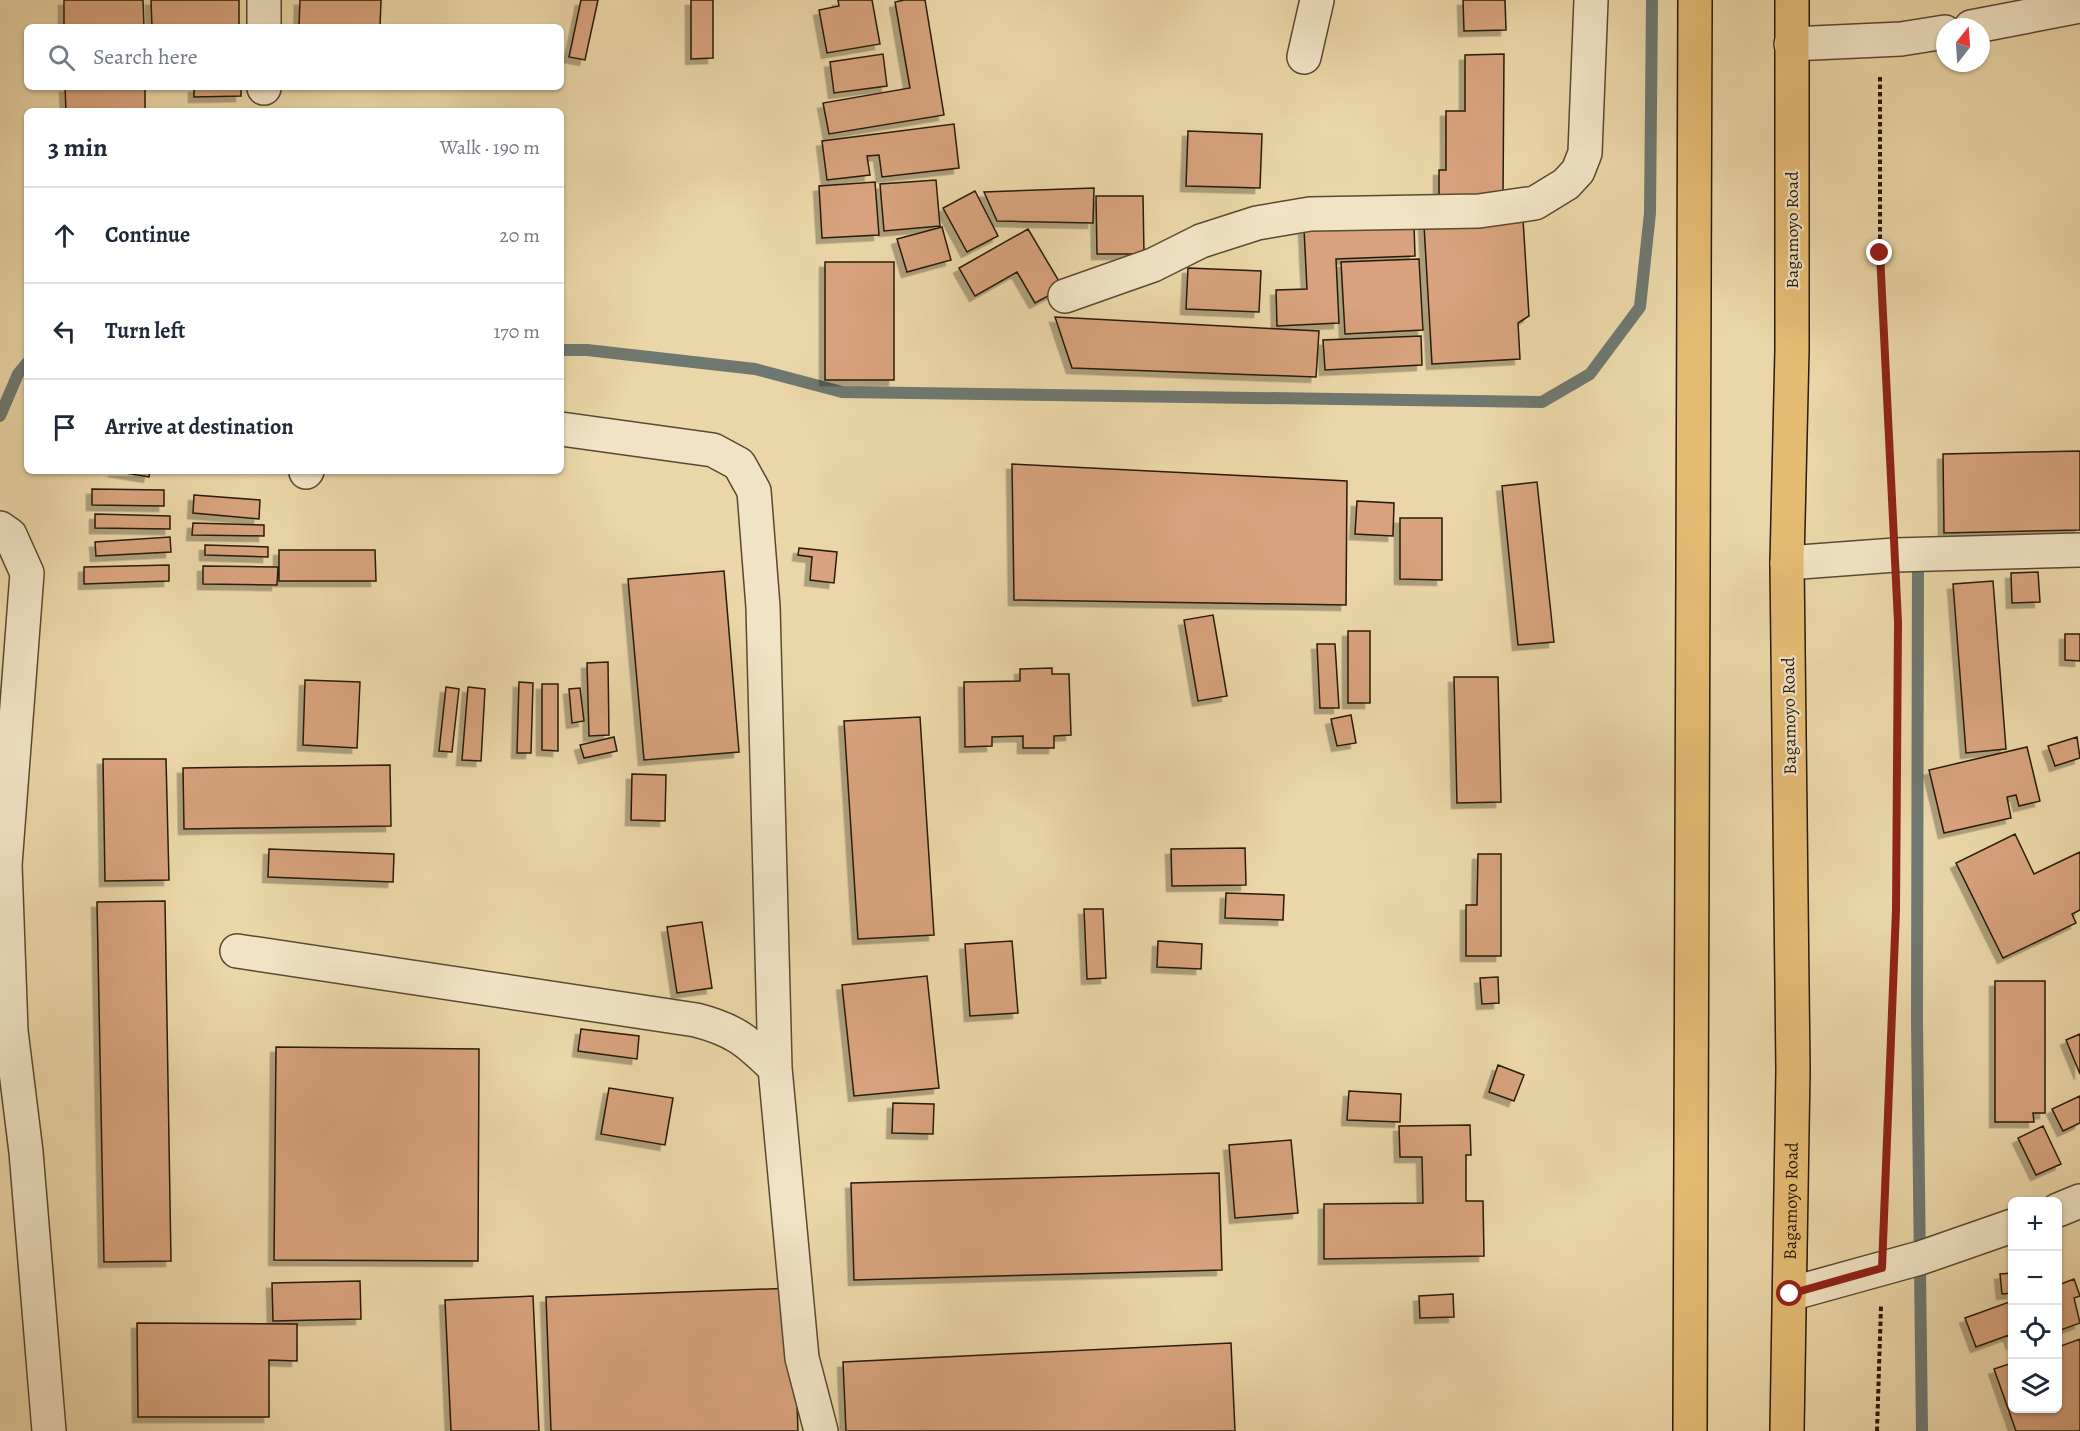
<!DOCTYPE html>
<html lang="en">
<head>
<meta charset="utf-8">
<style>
	:root { --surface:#fff; --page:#f6f6f7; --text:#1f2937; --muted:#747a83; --line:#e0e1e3 }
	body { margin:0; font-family:Alegreya,serif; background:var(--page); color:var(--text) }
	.controls { position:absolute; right:18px; bottom:18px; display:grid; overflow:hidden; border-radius:9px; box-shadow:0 2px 4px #0004 }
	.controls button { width:54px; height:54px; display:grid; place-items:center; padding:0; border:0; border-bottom:2px solid var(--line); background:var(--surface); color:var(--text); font:30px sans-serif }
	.compass { position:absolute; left:1936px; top:18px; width:54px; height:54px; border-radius:50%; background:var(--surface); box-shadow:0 2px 4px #0004; rotate:17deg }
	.stop { position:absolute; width:18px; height:18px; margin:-14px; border:4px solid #8f2418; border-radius:50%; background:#fff }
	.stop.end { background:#8f2418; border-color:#fff; box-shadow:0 2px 6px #0008 }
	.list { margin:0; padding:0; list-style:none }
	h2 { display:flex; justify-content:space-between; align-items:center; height:78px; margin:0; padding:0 24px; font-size:26px }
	h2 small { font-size:20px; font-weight:400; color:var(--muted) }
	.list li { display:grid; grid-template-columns:39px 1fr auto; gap:18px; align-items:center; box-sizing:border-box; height:96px; padding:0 24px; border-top:2px solid var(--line) }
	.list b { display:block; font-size:22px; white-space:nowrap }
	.list em { font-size:20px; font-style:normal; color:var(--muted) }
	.icon { flex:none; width:33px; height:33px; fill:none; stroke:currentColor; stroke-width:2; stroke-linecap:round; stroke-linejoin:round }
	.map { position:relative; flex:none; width:2080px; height:1431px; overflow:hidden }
	.search { position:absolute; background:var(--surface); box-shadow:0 2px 4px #0004; left:24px; top:24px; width:540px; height:66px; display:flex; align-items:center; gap:15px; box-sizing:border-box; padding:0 21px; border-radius:9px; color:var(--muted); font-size:22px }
	.panel { position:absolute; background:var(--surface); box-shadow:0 2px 4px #0004; left:24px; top:108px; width:540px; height:366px; border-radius:9px }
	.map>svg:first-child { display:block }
</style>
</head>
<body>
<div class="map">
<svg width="2080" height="1431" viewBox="0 0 2080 1431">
	<defs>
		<filter id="shadow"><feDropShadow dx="-5.5" dy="5.5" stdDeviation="0" flood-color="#0004"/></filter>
	</defs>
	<rect width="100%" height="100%" fill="#ead6a8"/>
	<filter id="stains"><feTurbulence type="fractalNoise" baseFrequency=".00333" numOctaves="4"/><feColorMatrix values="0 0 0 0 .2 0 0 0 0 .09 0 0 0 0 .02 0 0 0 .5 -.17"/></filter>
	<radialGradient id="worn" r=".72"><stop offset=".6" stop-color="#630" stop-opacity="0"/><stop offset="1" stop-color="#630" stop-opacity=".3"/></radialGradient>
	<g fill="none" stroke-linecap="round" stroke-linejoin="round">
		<path stroke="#6f7870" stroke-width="12" d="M561,350H587L755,369L842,392L1542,402L1590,374L1640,307L1650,213L1652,0
			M0,416L18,374L27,363
			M1918,555L1917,1023L1922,1431"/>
	</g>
	<path fill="#d7a27d" stroke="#281b08" stroke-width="1.5" filter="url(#shadow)" d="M64,0H143L144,27H64Z
		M151,0H239V27H152Z
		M300,0H381L380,27H299Z
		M581,0H598L585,60L569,57Z
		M691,0H713V58L691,59Z
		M838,0H872L880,44L827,53L819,10L839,6Z
		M904,0H925L944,115L829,134L823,103L910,88L895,2Z
		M1463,0H1505L1506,30L1464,31Z
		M883,54L887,86L834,93L830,62Z
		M1504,54L1503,198H1439V170H1446V111H1465V55Z
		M65,87H145V111H66Z
		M194,87H241V96L194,97Z
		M954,124L959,168L882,177L879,155L867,156L870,175L827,180L822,141Z
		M1188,131L1262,134L1260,188L1186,186Z
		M936,180L940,226L884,231L880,184Z
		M875,182L879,235L822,238L819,186Z
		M1094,188L1093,223L997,221L984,192Z
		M975,191L998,236L967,252L943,208Z
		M1096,196H1143L1144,254H1097Z
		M1523,219L1529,316L1518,323L1520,359L1432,364L1424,225Z
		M1414,225L1415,256L1336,259L1339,323L1277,326L1276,290L1307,289L1304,229Z
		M942,227L951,260L907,272L897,239Z
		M1028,229L1063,288L1035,303L1017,272L975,296L959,268Z
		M1419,259L1423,330L1345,334L1341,262Z
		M825,262H894V380H825Z
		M1188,268L1261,271L1259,312L1186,309Z
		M1055,317L1319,331L1316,377L1072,368Z
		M1421,336L1422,365L1325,370L1323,340Z
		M2080,451V530L1944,533L1943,454Z
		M1012,464L1347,481L1346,605L1014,600Z
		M113,471H150L149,477Z
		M1537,482L1554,642L1518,645L1502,486Z
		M92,489L164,490V506L92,505Z
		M194,495L260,500L259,519L193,513Z
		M1357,501L1394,503L1393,536L1355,534Z
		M95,514L170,516V529L95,528Z
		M1400,518H1442V580L1400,579Z
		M193,523L264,525V536L192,535Z
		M170,537L171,552L96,556L95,542Z
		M205,545L268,547V557L205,555Z
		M799,548L837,552L834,583L810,580L812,557L798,555Z
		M279,550H375L376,581H279Z
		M169,565V581L84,584V567Z
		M203,566L278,567L277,585L203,584Z
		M724,571L739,752L644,760L628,579Z
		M2038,572L2040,602L2012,603L2011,573Z
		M1993,581L2006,749L1966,753L1953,584Z
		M1213,615L1227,696L1198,701L1184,620Z
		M1348,631H1370V703H1348Z
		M2065,634H2080V661L2065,660Z
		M1317,644H1335L1339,708H1320Z
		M608,662L609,735L589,736L587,663Z
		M1052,668V674H1069L1071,735L1054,736V748H1023V736L992,737V746L965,747L964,682L1020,681V669Z
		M1454,677H1498L1501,802L1457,803Z
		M305,680L360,682L357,748L303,745Z
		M519,682L533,683L531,753H517Z
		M542,684H558V751L542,750Z
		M446,687L459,689L452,752L439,751Z
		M468,687L485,689L481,761L462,760Z
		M580,688L584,721L572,723L569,689Z
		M1351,715L1356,743L1337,746L1331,719Z
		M920,717L934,935L858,939L844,721Z
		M614,737L617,751L584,758L580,745Z
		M2077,737L2080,758L2055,766L2048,746Z
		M2027,747L2040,801L2019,806L2016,795L2007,797L2011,818L1944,833L1929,770Z
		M103,759H166L169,880L105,881Z
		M390,765L391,826L184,829L183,768Z
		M632,774L666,775L665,821L631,820Z
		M2015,834L2034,874L2080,852V910L2072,914L2076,923L2003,958L1956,863Z
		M1245,848L1246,885L1172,886L1171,849Z
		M269,849L394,854L393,882L268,877Z
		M1478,854H1501V956H1466V905H1477Z
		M1226,893L1284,895L1283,920L1225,918Z
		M165,901L171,1261L104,1262L97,902Z
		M1084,909H1103L1106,978L1087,979Z
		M702,922L712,988L677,993L667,927Z
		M1012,941L1018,1013L970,1016L965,944Z
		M1158,941L1202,944L1201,969L1157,967Z
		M927,976L939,1088L854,1096L842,985Z
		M1498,977L1499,1003L1482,1004L1480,978Z
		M1995,981H2045V1113H2033L2034,1122H1995Z
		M581,1029L639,1036L637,1059L578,1051Z
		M2080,1034V1074L2066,1040Z
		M276,1047L479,1049L478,1261L274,1260Z
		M1498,1065L1524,1075L1514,1101L1489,1092Z
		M609,1088L673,1098L665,1145L601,1134Z
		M1349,1091L1401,1094L1400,1122L1347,1120Z
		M2080,1096V1123L2063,1131L2052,1109Z
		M893,1103L934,1104L933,1134L892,1133Z
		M1470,1125L1471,1155H1466V1201H1483L1484,1256L1324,1259V1204L1423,1203L1422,1157H1400L1399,1126Z
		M2043,1126L2061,1164L2036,1175L2018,1138Z
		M1291,1140L1298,1213L1235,1218L1229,1145Z
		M1219,1173L1222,1270L854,1280L851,1183Z
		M2012,1273V1293L2002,1294L2000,1274Z
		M2074,1279L2080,1296L2074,1298L2080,1323L2058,1331V1285Z
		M360,1281L361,1319L273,1321L272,1283Z
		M793,1288L798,1431H551L546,1297Z
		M1453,1294L1454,1317L1420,1318L1419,1296Z
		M533,1296L539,1431H451L445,1300Z
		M2012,1301V1344L2009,1335L1976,1347L1965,1318Z
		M137,1323L297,1324V1361L269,1360V1417H138Z
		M2080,1339V1431H2016L1994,1369L2012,1363V1408H2058V1347Z
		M1231,1343L1235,1431H846L843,1362Z"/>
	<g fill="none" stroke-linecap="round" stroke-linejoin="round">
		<defs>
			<path id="minor" d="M264,27V0
				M1971,27L2080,6
				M1791,44L1901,39L1945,32
				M1304,57L1317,0
				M264,88V87
				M1065,296L1153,265L1201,241L1257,223L1310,214L1479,211L1535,203L1566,184L1578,171L1585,153L1591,0
				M561,429L713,450L739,464L754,491L763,607L775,1068
				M306,472L307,471
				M0,528L10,535L27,573L5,865L11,1031L26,1152L49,1431
				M1787,563L1895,555L2080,550
				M237,951L696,1020C735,1030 747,1041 775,1068L802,1358L821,1431
				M2058,1210L2080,1201
				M1790,1294L1920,1258L2012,1226"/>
			<g id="highway">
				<path d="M1690,1431L1695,0"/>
				<path id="s1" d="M1787,1431L1793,1070L1787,563L1792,350V0"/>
			</g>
		</defs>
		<use href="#minor" stroke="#584a30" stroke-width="36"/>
		<use href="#highway" stroke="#281b08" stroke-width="36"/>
		<path stroke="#281b08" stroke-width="4" stroke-dasharray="4.5 3" stroke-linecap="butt" d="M1880,77V253L1893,519
			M1884,1229L1896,910L1897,592
			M1877,1431L1881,1306"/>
		<use href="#minor" stroke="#f1e4c6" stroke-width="33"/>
		<use href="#highway" stroke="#e5bb74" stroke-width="33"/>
	</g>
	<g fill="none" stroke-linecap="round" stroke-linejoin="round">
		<path stroke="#8f2418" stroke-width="8" d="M1790,1294L1882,1268L1896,910L1898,622L1880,253"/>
	</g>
	<g text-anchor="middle" stroke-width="4.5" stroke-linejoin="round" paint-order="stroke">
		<g font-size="18" fill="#281b08" stroke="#f1e4c6">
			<text transform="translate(1792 230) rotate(-90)" y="6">Bagamoyo Road</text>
			<text transform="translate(1789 716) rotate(-91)" y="6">Bagamoyo Road</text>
			<text dy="6" stroke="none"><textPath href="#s1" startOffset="230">Bagamoyo Road</textPath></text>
		</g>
	</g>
	<rect width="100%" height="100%" filter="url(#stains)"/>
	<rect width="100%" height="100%" fill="url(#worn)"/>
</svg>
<div class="controls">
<button>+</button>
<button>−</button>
<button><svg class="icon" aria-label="locate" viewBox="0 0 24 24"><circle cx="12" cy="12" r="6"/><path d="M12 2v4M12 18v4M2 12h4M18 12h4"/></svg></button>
<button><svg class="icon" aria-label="layers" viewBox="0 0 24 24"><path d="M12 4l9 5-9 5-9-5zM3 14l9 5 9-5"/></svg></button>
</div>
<svg class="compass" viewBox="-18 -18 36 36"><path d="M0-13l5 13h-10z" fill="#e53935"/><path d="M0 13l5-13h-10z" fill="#747a83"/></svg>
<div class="stop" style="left:1790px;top:1294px"></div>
<div class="stop end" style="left:1880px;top:253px"></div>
<div class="search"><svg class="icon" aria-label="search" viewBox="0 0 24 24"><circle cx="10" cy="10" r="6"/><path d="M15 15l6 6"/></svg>Search here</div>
<section class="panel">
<h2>3 min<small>Walk · 190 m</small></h2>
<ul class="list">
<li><svg class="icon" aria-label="ahead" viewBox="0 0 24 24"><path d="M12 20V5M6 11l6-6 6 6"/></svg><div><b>Continue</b></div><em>20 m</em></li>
<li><svg class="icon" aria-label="left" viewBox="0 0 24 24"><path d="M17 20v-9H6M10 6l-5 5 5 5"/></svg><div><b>Turn left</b></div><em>170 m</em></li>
<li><svg class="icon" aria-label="arrive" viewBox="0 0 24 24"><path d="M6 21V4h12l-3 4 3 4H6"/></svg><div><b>Arrive at destination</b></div></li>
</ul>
</section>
</div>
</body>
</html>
